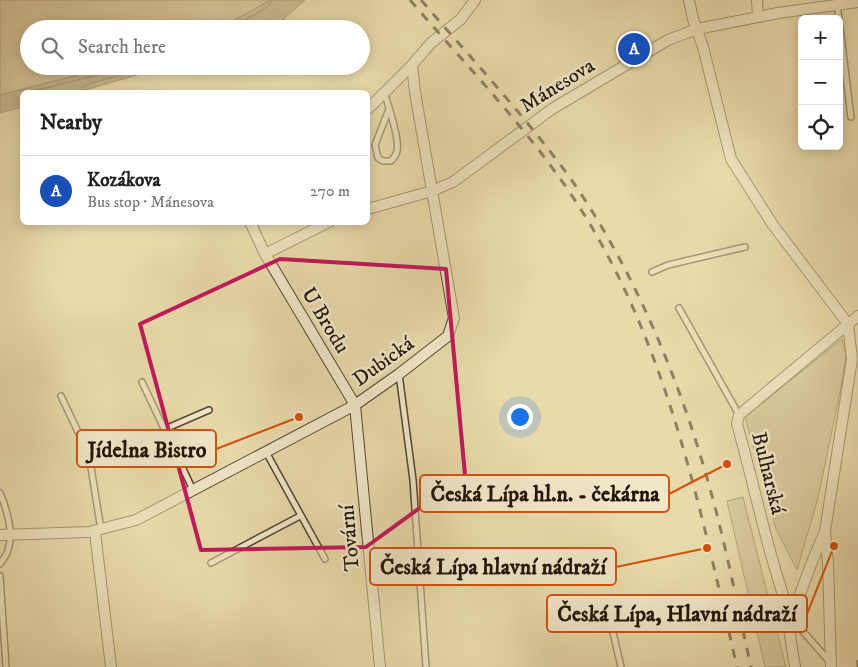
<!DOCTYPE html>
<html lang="en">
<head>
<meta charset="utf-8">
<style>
	:root { --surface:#fff; --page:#f2f2f2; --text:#222; --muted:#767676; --line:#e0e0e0; --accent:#1a73e8 }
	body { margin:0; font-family:"IM FELL DW Pica",serif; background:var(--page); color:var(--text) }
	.controls { position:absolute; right:15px; top:15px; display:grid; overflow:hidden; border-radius:8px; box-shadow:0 2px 12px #0003 }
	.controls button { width:45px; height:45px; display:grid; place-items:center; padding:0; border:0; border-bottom:1px solid var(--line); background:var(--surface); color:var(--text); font:25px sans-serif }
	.you { position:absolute; left:519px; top:416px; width:18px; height:18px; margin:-12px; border:4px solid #fff; border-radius:50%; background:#1a73e8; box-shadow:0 0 0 8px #1a73e833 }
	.badge { display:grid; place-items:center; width:32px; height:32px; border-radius:50%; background:var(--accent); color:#fff; font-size:16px; font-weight:700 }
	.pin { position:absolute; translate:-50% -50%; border:2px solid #fff; box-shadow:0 1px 5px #0006 }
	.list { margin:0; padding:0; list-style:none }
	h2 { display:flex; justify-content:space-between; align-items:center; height:65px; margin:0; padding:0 20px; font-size:21px }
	h2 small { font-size:16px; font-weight:400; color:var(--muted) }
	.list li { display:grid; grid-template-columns:32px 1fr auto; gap:15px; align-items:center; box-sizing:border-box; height:70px; padding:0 20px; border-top:1px solid var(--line) }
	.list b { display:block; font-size:19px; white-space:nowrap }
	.list p { margin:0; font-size:16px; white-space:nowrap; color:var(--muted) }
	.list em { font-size:16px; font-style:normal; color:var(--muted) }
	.icon { flex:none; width:28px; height:28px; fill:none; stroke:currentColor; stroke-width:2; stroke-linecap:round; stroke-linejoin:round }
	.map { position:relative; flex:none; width:858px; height:667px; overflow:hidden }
	.search { position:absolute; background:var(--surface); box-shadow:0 2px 12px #0003; left:20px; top:20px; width:350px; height:55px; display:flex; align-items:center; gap:12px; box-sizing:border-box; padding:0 18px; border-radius:28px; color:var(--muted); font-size:19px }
	.panel { position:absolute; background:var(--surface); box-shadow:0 2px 12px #0003; left:20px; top:90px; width:350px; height:135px; border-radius:8px }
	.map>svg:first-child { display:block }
</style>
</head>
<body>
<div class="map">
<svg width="858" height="667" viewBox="0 0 858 667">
	<rect width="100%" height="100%" fill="#e9daac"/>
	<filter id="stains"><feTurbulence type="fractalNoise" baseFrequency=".004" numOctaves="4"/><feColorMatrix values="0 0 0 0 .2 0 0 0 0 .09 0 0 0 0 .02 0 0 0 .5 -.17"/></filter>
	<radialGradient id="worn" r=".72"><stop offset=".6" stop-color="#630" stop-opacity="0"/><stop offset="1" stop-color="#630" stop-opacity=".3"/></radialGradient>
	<path fill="#c7b990" stroke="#74674d" d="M0,0H271L218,29H29V66H113L0,95Z
		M842,339L846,356L841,387L818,498L797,570L776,529L745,417Z
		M743,497L786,667H765L727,501Z"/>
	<path fill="#a59775" stroke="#70634a" d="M271,0H305L284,19L262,29H218Z
		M113,66H168L78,92H22V107L0,113V95Z"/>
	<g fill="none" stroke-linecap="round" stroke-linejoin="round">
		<path stroke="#635640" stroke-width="1" d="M229,29L269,6L271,0
			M30,92L105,73L108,71L109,66
			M81,92L82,88L85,85L152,66"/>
		<defs>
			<path id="service" d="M837,5L839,19
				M839,20L851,117
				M384,92C388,104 400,140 397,151C396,155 394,158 391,161H383L378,158L375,145L389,109
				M652,272L668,265L745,247
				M679,308L739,415
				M399,374L413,480L426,667
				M142,382L193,490
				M61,396L89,455L101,530
				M165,429L209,410
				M266,452L325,559
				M0,493C7,510 14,532 8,550C7,555 3,559 0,564
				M211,563L300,516
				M0,576L6,667
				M792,619L829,661
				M611,624L621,667"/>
			<path id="minor" d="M689,0L693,19L703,47L731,159L773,225L848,324
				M757,0L758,17
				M368,109L412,65L431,43L461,19L475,0
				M368,209L432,191L453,182L552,109L668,40L697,29L778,13L858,2
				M250,222L265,254L355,405L380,667
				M265,254L329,222
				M95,532L111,667
				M825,532L828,563L831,667
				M0,535L89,532L136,520L355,405L399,374L448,336L454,318L415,92L412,65
				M791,618C768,555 755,488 737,424L739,415L858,316
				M795,667L789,629L791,618L812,562L825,531L852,359L848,324"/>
		</defs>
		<use href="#service" stroke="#534632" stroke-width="8"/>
		<use href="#minor" stroke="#534632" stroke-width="12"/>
		<use href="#service" stroke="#f1e7c9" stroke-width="5"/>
		<use href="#minor" stroke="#f1e7c9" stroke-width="10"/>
		<path stroke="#21150a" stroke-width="3" stroke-dasharray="9 9" stroke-linecap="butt" d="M410,0C475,76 549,150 598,238C673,370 703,521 737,667
			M421,0C471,58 523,114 568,175C630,262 678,375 707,478C725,540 737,604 751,667
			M858,667V660"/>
	</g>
	<path d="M0 0H858V667H0ZM280,259L446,269L465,475L366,547L201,550L140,324Z" fill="#e9daac" fill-opacity=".55" fill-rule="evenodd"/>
	<path fill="none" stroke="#c2185b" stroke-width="4" stroke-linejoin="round" d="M280,259L446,269L465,475L366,547L201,550L140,324Z"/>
	<g text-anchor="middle" stroke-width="5" stroke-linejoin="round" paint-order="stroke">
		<g font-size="21" fill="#21150a" stroke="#f1e7c9">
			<text transform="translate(557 85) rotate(-32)" y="7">Mánesova</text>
			<text transform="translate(326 320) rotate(59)" y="7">U Brodu</text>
			<text transform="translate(383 361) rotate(-36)" y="7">Dubická</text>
			<text transform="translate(769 473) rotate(76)" y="7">Bulharská</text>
			<text transform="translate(349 538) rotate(-95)" y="7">Tovární</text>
		</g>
	</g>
	<path fill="none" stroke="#d4520c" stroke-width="2" d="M299 417L216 449M727 464L669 494M707 548L616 567M834 546L807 614"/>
	<g fill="#d4520c" stroke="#f1e7c9" stroke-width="2">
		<circle cx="299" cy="417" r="5"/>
		<circle cx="727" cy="464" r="5"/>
		<circle cx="707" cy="548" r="5"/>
		<circle cx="834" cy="546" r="5"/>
	</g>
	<g fill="#f1e7c9" stroke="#d4520c" stroke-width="2">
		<rect x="77" y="430" width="139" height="37" rx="5"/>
		<rect x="420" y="475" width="249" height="37" rx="5"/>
		<rect x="370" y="548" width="246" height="37" rx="5"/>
		<rect x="547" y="595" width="260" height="37" rx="5"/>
	</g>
	<g font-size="22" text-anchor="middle" font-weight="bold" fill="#21150a">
		<text x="147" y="457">Jídelna Bistro</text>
		<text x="545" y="501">Česká Lípa hl.n. - čekárna</text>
		<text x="493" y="574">Česká Lípa hlavní nádraží</text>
		<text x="677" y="621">Česká Lípa, Hlavní nádraží</text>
	</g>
	<rect width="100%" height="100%" filter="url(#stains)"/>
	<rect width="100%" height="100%" fill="url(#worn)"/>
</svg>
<div class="controls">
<button>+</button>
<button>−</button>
<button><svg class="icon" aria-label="locate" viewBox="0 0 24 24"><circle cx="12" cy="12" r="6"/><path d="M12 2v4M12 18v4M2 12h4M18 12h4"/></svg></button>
</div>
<div class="you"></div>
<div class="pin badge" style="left:634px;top:49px;background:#1a4fb4">A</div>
<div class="search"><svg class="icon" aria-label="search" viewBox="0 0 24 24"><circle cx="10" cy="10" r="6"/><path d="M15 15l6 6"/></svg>Search here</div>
<section class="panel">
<h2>Nearby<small></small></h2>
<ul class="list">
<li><span class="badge" style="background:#1a4fb4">A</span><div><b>Kozákova</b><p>Bus stop · Mánesova</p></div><em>270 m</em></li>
</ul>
</section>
</div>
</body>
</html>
